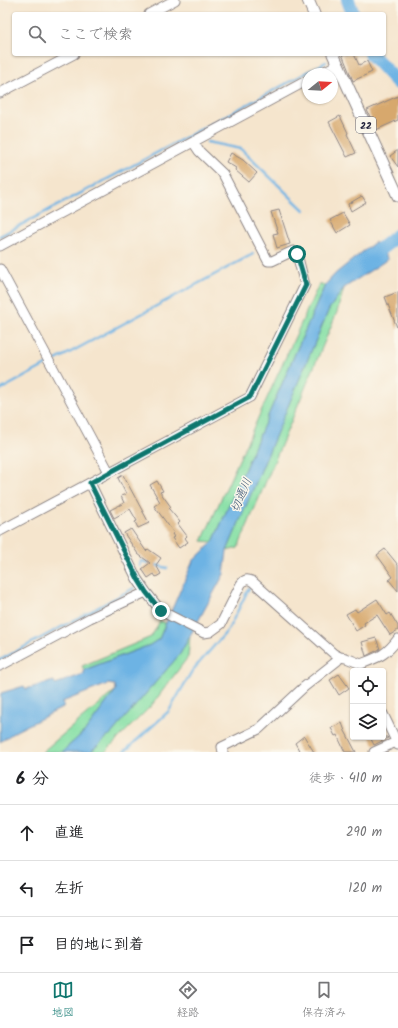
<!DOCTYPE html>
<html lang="ja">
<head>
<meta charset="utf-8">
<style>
	:root { --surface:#fff; --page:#f6f6f6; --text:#202124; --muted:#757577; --line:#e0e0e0; --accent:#0f766e }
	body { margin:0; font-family:Kalam,"Klee One",sans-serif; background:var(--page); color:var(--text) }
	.controls { position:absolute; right:12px; bottom:12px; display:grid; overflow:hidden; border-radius:4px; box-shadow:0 1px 3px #0004 }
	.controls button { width:36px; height:36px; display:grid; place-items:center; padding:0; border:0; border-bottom:1px solid var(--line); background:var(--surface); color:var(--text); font:20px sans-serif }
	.compass { position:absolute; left:302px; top:68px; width:36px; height:36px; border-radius:50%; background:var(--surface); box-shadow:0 1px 3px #0004; rotate:72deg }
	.stop { position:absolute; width:12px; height:12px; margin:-9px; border:3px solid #0f766e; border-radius:50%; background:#fff }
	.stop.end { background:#0f766e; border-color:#fff; box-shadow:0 1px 4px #0008 }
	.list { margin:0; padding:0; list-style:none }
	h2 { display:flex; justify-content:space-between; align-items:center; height:52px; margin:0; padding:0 16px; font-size:17px }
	h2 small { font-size:13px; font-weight:400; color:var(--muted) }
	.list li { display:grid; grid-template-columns:26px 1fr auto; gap:12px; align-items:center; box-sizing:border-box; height:56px; padding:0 16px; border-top:1px solid var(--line) }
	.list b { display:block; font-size:15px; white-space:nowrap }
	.list em { font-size:13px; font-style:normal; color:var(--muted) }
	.icon { flex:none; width:22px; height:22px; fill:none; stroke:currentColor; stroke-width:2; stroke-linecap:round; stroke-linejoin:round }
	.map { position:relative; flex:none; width:398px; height:752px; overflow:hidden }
	.search { position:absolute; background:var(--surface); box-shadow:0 1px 3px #0004; left:12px; right:12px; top:12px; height:44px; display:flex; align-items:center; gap:10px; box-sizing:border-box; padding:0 14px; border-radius:4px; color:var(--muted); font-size:15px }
	.sheet { height:220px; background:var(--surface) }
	nav { display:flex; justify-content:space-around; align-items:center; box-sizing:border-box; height:56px; border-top:1px solid var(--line); background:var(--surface); font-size:11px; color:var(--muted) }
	nav a { display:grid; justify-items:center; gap:2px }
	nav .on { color:var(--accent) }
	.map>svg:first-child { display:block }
</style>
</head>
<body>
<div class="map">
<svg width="398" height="752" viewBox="0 0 398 752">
	<rect width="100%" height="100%" fill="#fbf7ec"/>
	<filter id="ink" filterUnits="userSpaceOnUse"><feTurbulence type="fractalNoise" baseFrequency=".025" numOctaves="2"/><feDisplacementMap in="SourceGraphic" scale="8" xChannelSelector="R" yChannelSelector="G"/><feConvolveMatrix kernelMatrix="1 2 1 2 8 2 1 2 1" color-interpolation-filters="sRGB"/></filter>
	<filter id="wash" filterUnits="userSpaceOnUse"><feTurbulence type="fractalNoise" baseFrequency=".012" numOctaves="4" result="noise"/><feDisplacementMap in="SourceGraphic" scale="16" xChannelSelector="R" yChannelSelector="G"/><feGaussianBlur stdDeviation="0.9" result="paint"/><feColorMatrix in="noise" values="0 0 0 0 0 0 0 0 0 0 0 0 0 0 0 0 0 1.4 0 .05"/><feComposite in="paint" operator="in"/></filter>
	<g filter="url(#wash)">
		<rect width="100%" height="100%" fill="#f5e5cd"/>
		<path fill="#87e0a6" stroke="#548170" d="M319,284L325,285L213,542L202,541Z
			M344,288L337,312L238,548L227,551L329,309Z
			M160,621L166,623L159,639L150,645L84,670L82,666L151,637Z
			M190,636L188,657L151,706L105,752H90L111,734L180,654Z
			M116,690L86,730L62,752H42Z"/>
		<path fill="#6db3e4" stroke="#486a90" d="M375,242L388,259L344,288L329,309L227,551L224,574L180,654L111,734L90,752H62L86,730L116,690L115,685L108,684L62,702L64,707L16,731L0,742L1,693L24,686L26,689L54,681L55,684L84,674V670L150,645L159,639L193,561L213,542L325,285L336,273Z"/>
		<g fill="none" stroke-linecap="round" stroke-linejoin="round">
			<path stroke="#6db3e4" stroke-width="2.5" d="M207,142L241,149L304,210
				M0,236C109,178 218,121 326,62
				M56,360L253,254
				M0,390L46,365
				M140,566L141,561L167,568
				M0,660L134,588
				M124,752L169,711L192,671L228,630L249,588"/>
			<path stroke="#6db3e4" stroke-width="14" d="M348,0L353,14
				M371,54L398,83
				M365,261L398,235"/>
		</g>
		<g id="blocks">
			<path fill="#d7a86d" d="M342,54H354L359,65L367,61L372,72L353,81Z
				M398,96V120L376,130L367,110Z
				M340,116L348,133L347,134L356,153L347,157L329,122Z
				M398,150V167L390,156Z
				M231,153L243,160L257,173L249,182L235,170L236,168L226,162Z
				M362,196L366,202L351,211L348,204Z
				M279,210L290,244L277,248L273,234L278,233L271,212Z
				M343,213L350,225L337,233L330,220Z
				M398,292V330L385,297Z
				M123,475L149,523L138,528L135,522L137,521L130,509L114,518L110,510L124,503L121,496L126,494L118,478Z
				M157,481L163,491L160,492L171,507L169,509L180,522L178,524L187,536L185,538L188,542L179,548L172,538L174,537L172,534L174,533L154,506L160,502L150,485Z
				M131,529L146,551L148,549L161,558L156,565L161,574L156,577L154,574L148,578L142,569L150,563L138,554L124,533Z
				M385,549L398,565V591L389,580L393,577L377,555Z
				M377,599L387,615L390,613L398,626V630L390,635L377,615L364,623L365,625L356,631L346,614L355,609L357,612Z
				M376,638L380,649L366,656L362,642Z
				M339,674L349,688L339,695L330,680Z
				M342,723L345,731L356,752H345L337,735L335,736L331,728Z
				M304,736L314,752H300L295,743Z
				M370,737H387L388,738L374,745Z"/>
		</g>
	</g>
	<g filter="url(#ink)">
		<use href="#blocks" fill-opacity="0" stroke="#8c8484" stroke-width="1"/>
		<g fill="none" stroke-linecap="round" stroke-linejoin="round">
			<defs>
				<path id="minor" d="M149,14L175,0
					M320,74L338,64
					M0,93L74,54
					M0,246L308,80
					M0,269L109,472
					M90,483L137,579L146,592L161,611L204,633L210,632L221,624L241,584C245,579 247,579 252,581L334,654L340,657L346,658L361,664C379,657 386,655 398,639
					M0,531L250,397L305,285L297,254L293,251L272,261H268L223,174L199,151L193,142
					M0,666L90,618L146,592
					M383,714L398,745
					M223,752L222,747L259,729L304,687L337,661L340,657
					M374,752L396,742"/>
				<path id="major" d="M308,0L314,14
					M333,54L398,196"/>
			</defs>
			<use href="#minor" stroke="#8c8484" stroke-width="11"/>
			<use href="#major" stroke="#8c8484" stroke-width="13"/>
			<use href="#minor" stroke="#fff" stroke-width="9"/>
			<use href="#major" stroke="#fff" stroke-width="11"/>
		</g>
	</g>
	<g fill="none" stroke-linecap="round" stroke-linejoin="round" filter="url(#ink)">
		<path stroke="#0f766e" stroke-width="5" d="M161,611L146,592L138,579L90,483L250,397L306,285L297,254"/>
	</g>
	<g text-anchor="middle" stroke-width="3" stroke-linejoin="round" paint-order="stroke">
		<rect fill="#fbf7ec" stroke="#636270" stroke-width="1" x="356" y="117" width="20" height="16" rx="3"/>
		<g font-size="10" font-weight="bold" fill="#22223b">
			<text x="366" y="129">22</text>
		</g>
		<g font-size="12" font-style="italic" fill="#3c5576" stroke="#fbf7ec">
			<text transform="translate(241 495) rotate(-67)" y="4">切通川</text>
		</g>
	</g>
</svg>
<div class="controls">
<button><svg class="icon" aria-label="locate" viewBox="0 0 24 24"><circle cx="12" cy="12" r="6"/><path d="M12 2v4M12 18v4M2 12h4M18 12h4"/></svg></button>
<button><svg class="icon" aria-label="layers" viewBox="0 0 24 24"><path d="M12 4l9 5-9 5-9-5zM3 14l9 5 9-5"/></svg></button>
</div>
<svg class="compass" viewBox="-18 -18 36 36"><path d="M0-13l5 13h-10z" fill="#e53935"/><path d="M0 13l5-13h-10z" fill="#757577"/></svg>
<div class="stop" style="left:297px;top:254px"></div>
<div class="stop end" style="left:161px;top:611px"></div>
<div class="search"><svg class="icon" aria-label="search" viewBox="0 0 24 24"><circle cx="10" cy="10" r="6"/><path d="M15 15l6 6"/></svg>ここで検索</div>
</div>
<section class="sheet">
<h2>6 分<small>徒歩 · 410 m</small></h2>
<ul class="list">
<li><svg class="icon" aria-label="ahead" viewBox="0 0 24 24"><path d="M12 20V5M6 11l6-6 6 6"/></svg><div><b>直進</b></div><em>290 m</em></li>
<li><svg class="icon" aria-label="left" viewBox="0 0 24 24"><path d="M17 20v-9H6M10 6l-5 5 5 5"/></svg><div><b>左折</b></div><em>120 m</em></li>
<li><svg class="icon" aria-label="arrive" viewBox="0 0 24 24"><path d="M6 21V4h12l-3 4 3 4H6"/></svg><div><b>目的地に到着</b></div></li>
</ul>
</section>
<nav>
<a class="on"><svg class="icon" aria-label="map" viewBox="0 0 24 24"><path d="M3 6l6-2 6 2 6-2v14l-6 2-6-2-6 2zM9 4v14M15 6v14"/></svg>地図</a>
<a><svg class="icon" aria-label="directions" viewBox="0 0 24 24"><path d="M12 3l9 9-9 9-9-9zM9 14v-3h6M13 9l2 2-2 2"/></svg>経路</a>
<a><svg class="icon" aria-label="saved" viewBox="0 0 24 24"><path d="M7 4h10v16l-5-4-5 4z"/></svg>保存済み</a>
</nav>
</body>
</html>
